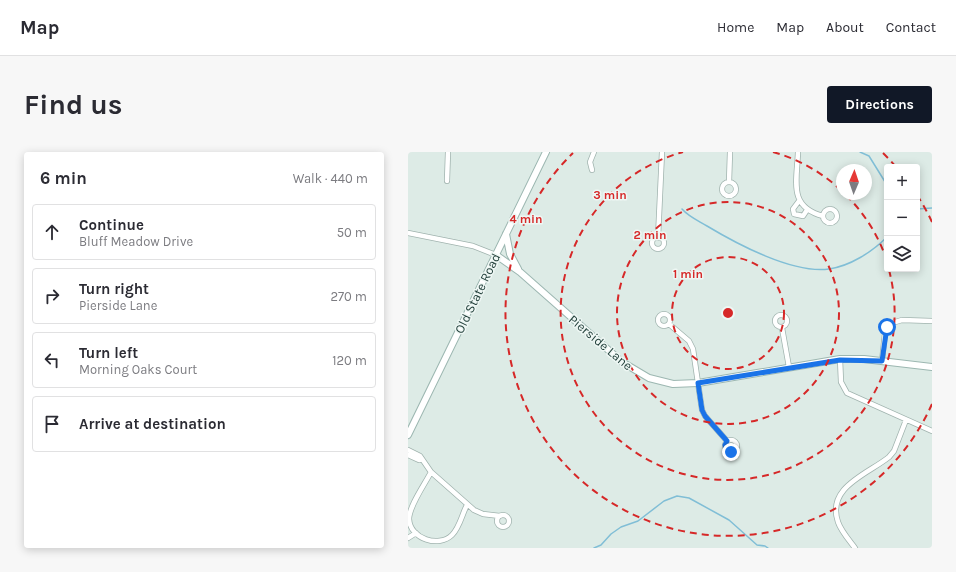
<!DOCTYPE html>
<html lang="en">
<head>
<meta charset="utf-8">
<style>
	:root { --surface:#fff; --page:#f7f7f7; --text:#2b2b33; --muted:#7c7c81; --line:#e1e1e2; --accent:#111827 }
	body { margin:0; font-family:Karla,sans-serif; background:var(--page); color:var(--text) }
	.controls { position:absolute; right:12px; top:12px; display:grid; overflow:hidden; border-radius:4px; box-shadow:0 2px 10px #0003 }
	.controls button { width:36px; height:36px; display:grid; place-items:center; padding:0; border:0; border-bottom:1px solid var(--line); background:var(--surface); color:var(--text); font:20px sans-serif }
	.compass { position:absolute; left:428px; top:12px; width:36px; height:36px; border-radius:50%; background:var(--surface); box-shadow:0 2px 10px #0003; rotate:2deg }
	.stop { position:absolute; width:12px; height:12px; margin:-9px; border:3px solid #1a73e8; border-radius:50%; background:#fff }
	.stop.end { background:#1a73e8; border-color:#fff; box-shadow:0 1px 4px #0008 }
	.list { margin:0; padding:0; list-style:none }
	h2 { display:flex; justify-content:space-between; align-items:center; height:52px; margin:0; padding:0 16px; font-size:17px }
	h2 small { font-size:13px; font-weight:400; color:var(--muted) }
	.list li { display:grid; grid-template-columns:26px 1fr auto; gap:12px; align-items:center; box-sizing:border-box; height:56px; margin:0 8px 8px; padding:0 8px; border:1px solid var(--line); border-radius:4px }
	.list b { display:block; font-size:15px; white-space:nowrap }
	.list p { margin:0; font-size:13px; white-space:nowrap; color:var(--muted) }
	.list em { font-size:13px; font-style:normal; color:var(--muted) }
	.icon { flex:none; width:22px; height:22px; fill:none; stroke:currentColor; stroke-width:2; stroke-linecap:round; stroke-linejoin:round }
	.map { position:relative; flex:none; width:524px; height:396px; overflow:hidden; border-radius:4px }
	header { display:flex; align-items:center; gap:24px; box-sizing:border-box; height:56px; padding:0 20px; background:var(--surface); border-bottom:1px solid var(--line) }
	header strong { font-size:19px }
	nav { display:flex; gap:22px; margin-inline-start:auto; font-size:14px }
	.intro { display:flex; align-items:center; justify-content:space-between; box-sizing:border-box; height:96px; padding:0 24px }
	h1 { margin:0; font-size:28px }
	.button { padding:10px 18px; border-radius:4px; background:var(--accent); color:#fff; font-size:14px; font-weight:700 }
	main { display:flex; gap:24px; padding:0 24px }
	aside { flex:1; background:var(--surface); border-radius:4px; box-shadow:0 2px 10px #0003 }
	.map>svg:first-child { display:block }
</style>
</head>
<body>
<header>
<strong>Map</strong>
<nav><a>Home</a><a>Map</a><a>About</a><a>Contact</a></nav>
</header>
<div class="intro"><h1>Find us</h1><a class="button">Directions</a></div>
<main>
<aside>
<h2>6 min<small>Walk · 440 m</small></h2>
<ul class="list">
<li><svg class="icon" aria-label="ahead" viewBox="0 0 24 24"><path d="M12 20V5M6 11l6-6 6 6"/></svg><div><b>Continue</b><p>Bluff Meadow Drive</p></div><em>50 m</em></li>
<li><svg class="icon" aria-label="right" viewBox="0 0 24 24"><path d="M7 20v-9h11M14 6l5 5-5 5"/></svg><div><b>Turn right</b><p>Pierside Lane</p></div><em>270 m</em></li>
<li><svg class="icon" aria-label="left" viewBox="0 0 24 24"><path d="M17 20v-9H6M10 6l-5 5 5 5"/></svg><div><b>Turn left</b><p>Morning Oaks Court</p></div><em>120 m</em></li>
<li><svg class="icon" aria-label="arrive" viewBox="0 0 24 24"><path d="M6 21V4h12l-3 4 3 4H6"/></svg><div><b>Arrive at destination</b></div></li>
</ul>
</aside>
<div class="map">
<svg width="524" height="396" viewBox="0 0 524 396">
	<rect width="100%" height="100%" fill="#ddebe6"/>
	<g fill="none" stroke-linecap="round" stroke-linejoin="round">
		<path stroke="#80bed6" stroke-width="1.5" d="M452,0L461,4L479,33
			M274,57C281,65 291,69 299,74C329,92 385,122 421,117C442,114 464,100 479,85
			M509,57L524,56
			M186,396L193,393L203,382L213,375L230,369L256,349L269,344L281,346L321,368L349,393L357,394L360,396"/>
		<defs>
			<path id="street" d="M390,0C389,29 380,55 415,64
				M184,18L182,10L186,0
				M39,29L40,0
				M321,30L322,0
				M314 37a7 7 0 1 1 14 0a7 7 0 1 1-14 0Z
				M391,49L385,57L386,62L395,64L399,58
				M415 64a7 7 0 1 1 14 0a7 7 0 1 1-14 0Z
				M0,81L65,94L88,103
				M244 91a6 6 0 1 1 12 0a6 6 0 1 1-12 0Z
				M250,86L254,0
				M250 168a6 6 0 1 1 12 0a6 6 0 1 1-12 0Z
				M367 169a6 6 0 1 1 12 0a6 6 0 1 1-12 0Z
				M261,172L281,189L285,197L294,258L297,264L319,289
				M374,176L381,215
				M432,207L433,230L439,241L524,279
				M474,209L477,181L484,171L494,168L524,169
				M317 294a6 6 0 1 1 12 0a6 6 0 1 1-12 0Z
				M0,298L12,304L23,320L66,358L75,362L92,364
				M0,303L11,308L14,307
				M23,320C17,332 1,354 1,367C2,387 31,396 44,383C52,375 54,362 59,353
				M89 369a6 6 0 1 1 12 0a6 6 0 1 1-12 0Z
				M0,386L8,381
				M447,396C441,388 433,379 430,370C418,335 460,322 481,305L486,299L498,268"/>
			<path id="secondary" d="M98,82L102,102L110,117
				M88,103L112,120L214,210L241,226L265,232L290,231L432,207H456L524,215
				M0,283L138,0"/>
		</defs>
		<use href="#street" stroke="#a0b3ae" stroke-width="6"/>
		<use href="#secondary" stroke="#9cb7b1" stroke-width="8"/>
		<use href="#street" stroke="#fff" stroke-width="4.5"/>
		<use href="#secondary" stroke="#fff" stroke-width="6"/>
	</g>
	<g fill="none" stroke-linecap="round" stroke-linejoin="round">
		<path stroke="#1a73e8" stroke-width="5" d="M323,300L318,297L317,293L319,289L297,264L294,258L290,231L432,208L474,209L479,175"/>
	</g>
	<g fill="none" stroke="#d62828" stroke-width="2" stroke-dasharray="7 5">
		<circle cx="320" cy="161" r="56"/>
		<circle cx="320" cy="161" r="111"/>
		<path d="M365 0A167 167 0 0 1 434 39M438 43A167 167 0 0 1 479 109M481 118A167 167 0 1 1 275 0"/>
		<path d="M524 252A223 223 0 1 1 165 1M475 1A223 223 0 0 1 488 15M509 43A223 223 0 0 1 524 70"/>
	</g>
	<g text-anchor="middle" stroke-width="3" stroke-linejoin="round" paint-order="stroke">
		<g font-size="13" fill="#1e3c37" stroke="#eef7f4">
			<text transform="translate(69 141) rotate(-64)" y="5">Old State Road</text>
			<text transform="translate(193 190) rotate(40)" y="5">Pierside Lane</text>
		</g>
	</g>
	<circle cx="320" cy="161" r="6" fill="#d62828" stroke="#eef7f4" stroke-width="2"/>
	<g font-size="12" text-anchor="middle" font-weight="bold" fill="#d62828" stroke="#eef7f4" stroke-width="3" stroke-linejoin="round" paint-order="stroke">
		<text x="202" y="47">3 min</text>
		<text x="118" y="71">4 min</text>
		<text x="242" y="87">2 min</text>
		<text x="280" y="126">1 min</text>
	</g>
</svg>
<div class="controls">
<button>+</button>
<button>−</button>
<button><svg class="icon" aria-label="layers" viewBox="0 0 24 24"><path d="M12 4l9 5-9 5-9-5zM3 14l9 5 9-5"/></svg></button>
</div>
<svg class="compass" viewBox="-18 -18 36 36"><path d="M0-13l5 13h-10z" fill="#e53935"/><path d="M0 13l5-13h-10z" fill="#7c7c81"/></svg>
<div class="stop" style="left:479px;top:175px"></div>
<div class="stop end" style="left:323px;top:300px"></div>
</div>
</main>
</body>
</html>
